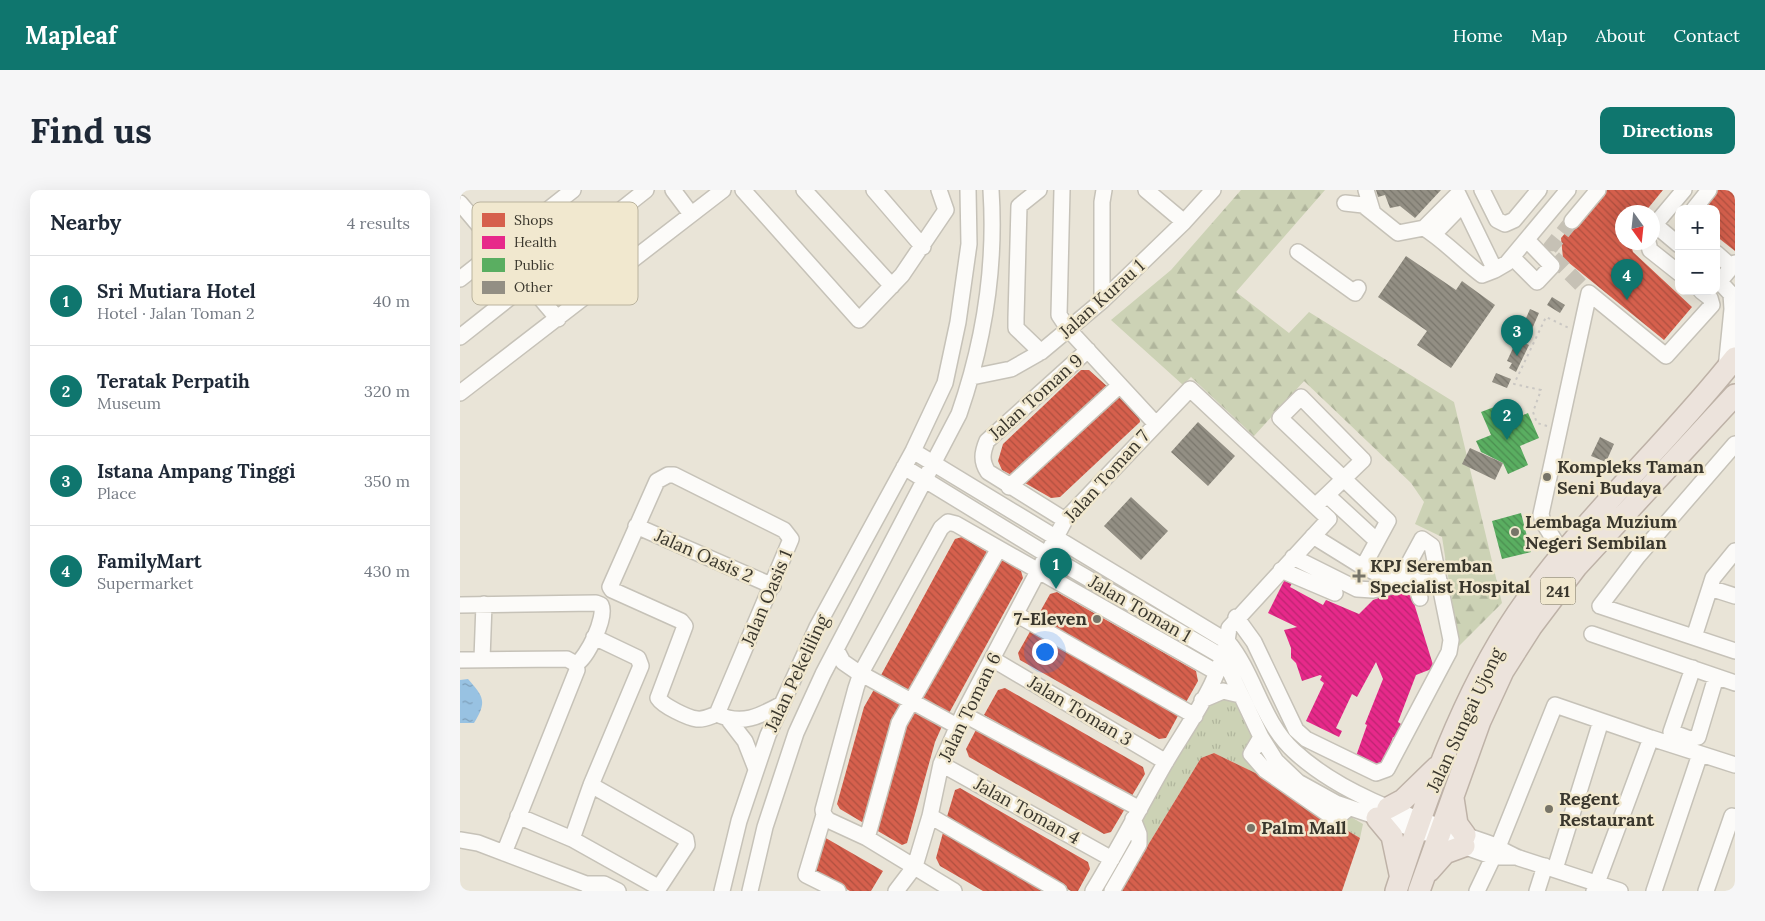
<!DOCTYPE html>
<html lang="en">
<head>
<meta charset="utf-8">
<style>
	:root { --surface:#fff; --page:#f6f6f7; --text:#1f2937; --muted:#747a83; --line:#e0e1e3; --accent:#0f766e }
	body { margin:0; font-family:Lora,serif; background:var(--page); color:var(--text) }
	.controls { position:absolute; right:15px; top:15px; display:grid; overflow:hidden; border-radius:10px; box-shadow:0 5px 20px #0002 }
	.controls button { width:45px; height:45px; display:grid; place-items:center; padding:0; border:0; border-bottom:1px solid var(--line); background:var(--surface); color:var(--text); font:25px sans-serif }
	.compass { position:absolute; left:1155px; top:15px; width:45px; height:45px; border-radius:50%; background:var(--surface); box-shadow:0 5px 20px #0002; rotate:165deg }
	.you { position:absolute; left:584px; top:461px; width:18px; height:18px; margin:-12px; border:4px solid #fff; border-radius:50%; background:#1a73e8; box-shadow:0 0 0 8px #1a73e833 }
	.badge { display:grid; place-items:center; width:32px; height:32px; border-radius:50%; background:var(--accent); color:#fff; font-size:16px; font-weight:700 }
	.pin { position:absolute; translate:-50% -41px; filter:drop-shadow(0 1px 2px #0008) }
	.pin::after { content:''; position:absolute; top:26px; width:18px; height:15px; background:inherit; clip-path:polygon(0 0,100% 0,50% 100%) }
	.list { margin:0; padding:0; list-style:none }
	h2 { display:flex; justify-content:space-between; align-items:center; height:65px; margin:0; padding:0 20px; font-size:21px }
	h2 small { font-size:16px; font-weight:400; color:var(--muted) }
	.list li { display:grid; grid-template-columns:32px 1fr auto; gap:15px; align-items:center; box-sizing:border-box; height:90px; padding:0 20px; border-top:1px solid var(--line) }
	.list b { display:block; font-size:19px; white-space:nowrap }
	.list p { margin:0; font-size:16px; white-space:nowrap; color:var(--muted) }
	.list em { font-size:16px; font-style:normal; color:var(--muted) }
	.map { position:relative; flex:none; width:1275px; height:701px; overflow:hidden; border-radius:10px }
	header { display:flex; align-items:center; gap:30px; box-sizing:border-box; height:70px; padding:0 25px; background:var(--accent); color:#fff }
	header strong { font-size:24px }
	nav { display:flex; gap:28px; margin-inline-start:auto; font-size:18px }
	.intro { display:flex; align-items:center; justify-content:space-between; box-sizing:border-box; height:120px; padding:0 30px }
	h1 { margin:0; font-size:35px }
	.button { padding:12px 22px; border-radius:10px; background:var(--accent); color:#fff; font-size:18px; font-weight:700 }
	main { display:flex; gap:30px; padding:0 30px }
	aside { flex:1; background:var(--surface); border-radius:10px; box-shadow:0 5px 20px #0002 }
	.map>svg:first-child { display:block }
</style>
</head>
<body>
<header>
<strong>Mapleaf</strong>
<nav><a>Home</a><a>Map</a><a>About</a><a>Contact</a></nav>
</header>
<div class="intro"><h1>Find us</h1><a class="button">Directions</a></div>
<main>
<aside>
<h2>Nearby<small>4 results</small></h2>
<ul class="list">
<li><span class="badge">1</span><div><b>Sri Mutiara Hotel</b><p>Hotel · Jalan Toman 2</p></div><em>40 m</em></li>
<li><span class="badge">2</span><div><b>Teratak Perpatih</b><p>Museum</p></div><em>320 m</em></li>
<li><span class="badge">3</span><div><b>Istana Ampang Tinggi</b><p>Place</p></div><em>350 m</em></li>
<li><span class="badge">4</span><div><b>FamilyMart</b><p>Supermarket</p></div><em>430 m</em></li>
</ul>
</aside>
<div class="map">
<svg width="1275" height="701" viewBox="0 0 1275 701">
	<defs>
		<pattern id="forest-firs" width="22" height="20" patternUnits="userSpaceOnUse" patternTransform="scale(1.25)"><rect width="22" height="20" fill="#ccd2b5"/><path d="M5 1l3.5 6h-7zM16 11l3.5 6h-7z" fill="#b0b59c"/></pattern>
		<pattern id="park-tufts" width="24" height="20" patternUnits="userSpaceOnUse" patternTransform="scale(1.25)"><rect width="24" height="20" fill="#ccd2b5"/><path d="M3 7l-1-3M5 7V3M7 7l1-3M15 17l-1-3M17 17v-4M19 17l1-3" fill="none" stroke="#b0b59c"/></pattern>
		<pattern id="water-ripples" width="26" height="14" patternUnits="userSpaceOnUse" patternTransform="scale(1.25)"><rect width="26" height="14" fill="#98c2e2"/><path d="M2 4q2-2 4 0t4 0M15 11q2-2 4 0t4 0" fill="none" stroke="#7d9eb8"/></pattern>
		<pattern id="shops-back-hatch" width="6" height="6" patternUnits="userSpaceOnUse" patternTransform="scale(1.25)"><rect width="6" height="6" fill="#d6604d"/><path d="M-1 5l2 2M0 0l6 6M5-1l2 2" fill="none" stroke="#af5040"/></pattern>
		<pattern id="health-back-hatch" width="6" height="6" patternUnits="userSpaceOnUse" patternTransform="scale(1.25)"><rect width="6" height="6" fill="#e7298a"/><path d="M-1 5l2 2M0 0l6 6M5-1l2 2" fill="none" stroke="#bc2471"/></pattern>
		<pattern id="public-back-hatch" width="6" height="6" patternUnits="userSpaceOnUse" patternTransform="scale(1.25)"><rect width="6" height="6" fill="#5aae61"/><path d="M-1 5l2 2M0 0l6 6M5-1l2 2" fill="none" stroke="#4b8e50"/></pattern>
		<pattern id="building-back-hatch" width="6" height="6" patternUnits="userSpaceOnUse" patternTransform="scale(1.25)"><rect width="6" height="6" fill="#938f84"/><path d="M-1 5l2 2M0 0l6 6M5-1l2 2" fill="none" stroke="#79766c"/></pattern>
	</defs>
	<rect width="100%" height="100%" fill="#e9e4d7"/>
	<path fill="url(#forest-firs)" d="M781,0H865L776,102L829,143L849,122L994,212L1042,413L999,456L982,347L955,334L964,312L951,293L844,191L794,246L731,187L723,195L651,130L711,80Z"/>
	<path fill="url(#park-tufts)" d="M773,507L788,531L838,596L903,634L900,648L856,622L816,593L754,563L741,568L660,701H636L680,621L749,516L757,508Z"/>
	<path fill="url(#water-ripples)" d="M8,489C24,507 27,512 14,533H0V490Z"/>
	<path fill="url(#shops-back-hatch)" d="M1143,0H1203L1185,22H1162V52H1170L1173,62L1232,117L1204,150L1103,68L1101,48Z
		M1252,0H1270L1275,4V61L1256,46V19H1236Z
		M621,180H629L650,199L557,288L542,280L538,271L543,254Z
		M658,206L679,225L680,232L600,307L591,308L565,293Z
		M502,347L527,362L450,503L420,487L495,349Z
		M536,366L561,381L563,388L488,525L458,509Z
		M597,402L736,481L738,491L725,514L576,429L590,404Z
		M572,438L720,522L706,548L699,549L560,470L558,463Z
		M416,496L445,512L407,635L380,619L377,614L404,517Z
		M545,498L683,577L685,584L670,609L524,525L538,500Z
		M454,517L483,534L475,552L447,653L442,655L416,640L445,533Z
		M519,534L666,617L651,642L644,644L509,567L506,559Z
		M754,563L816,593L856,622L900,648L882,701H660L741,568Z
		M500,598L628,672L630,679L618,701H611L486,630L495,600Z
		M484,639L591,701H523L480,676L476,668Z
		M364,647L423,681L411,701H390L355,681L360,649Z"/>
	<path fill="url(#health-back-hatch)" d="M826,387L833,391L830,397L863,415L866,410L899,424L913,410L949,397L974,478L956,485L938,532L941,534L936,548L933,547L922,579L895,569L907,535L905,534L923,489L916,472L897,507L892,504L876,538L882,541L879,547L846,531L864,493L860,490L862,486L860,485L842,491L836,473L831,468V458L824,440L837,437L808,423Z"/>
	<path fill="url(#public-back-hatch)" d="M1042,214L1049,231L1068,223L1079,248L1060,256L1068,275L1048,284L1043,273L1021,262L1016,251L1031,245L1021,222Z
		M1061,323L1071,362L1042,369L1032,331Z"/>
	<path fill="url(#building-back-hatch)" d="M916,0H981L955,28L940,16L930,18L925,5L918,7Z
		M946,66L996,100L1002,91L1035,115L991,178L957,155L967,141L918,107Z
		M1092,107L1105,115L1100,123L1087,115Z
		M1070,119L1079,123L1072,139L1063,135Z
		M1062,152L1069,155L1056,182L1049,178L1052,173L1047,171L1053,158L1058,161Z
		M1036,183L1051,189L1047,198L1032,192Z
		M738,232L775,266L748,296L711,262Z
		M1140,247L1154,254L1146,272L1131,266Z
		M1010,258L1043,273L1035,290L1002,274Z
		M671,307L708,341L681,370L644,336Z"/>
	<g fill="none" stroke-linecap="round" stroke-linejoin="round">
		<path stroke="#c6c1b5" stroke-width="15" stroke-dasharray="15 8" stroke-linecap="butt" d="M1112,31L1090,58V64L1129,103"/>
		<defs>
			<path id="minor" d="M213,0L231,24
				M283,0L399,130L442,85L486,20L479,0
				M344,0L432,96
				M414,0L463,57
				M579,0L559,16L556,128V138L581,162
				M602,0L599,125L609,140L695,233
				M686,0L724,32
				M906,0L913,23
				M1022,0L1037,30L1045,34L1054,30L1079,0
				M0,13L98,129
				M885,13L903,15L938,43L964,38C986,52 1002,70 1022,85L1035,80L1047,73L1108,0
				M1234,19L1249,0
				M1112,31L1138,0
				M1194,34L1219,55
				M964,38L998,4L1035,80
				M1192,38L1224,0
				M974,44L1003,14
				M1188,52L1190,60L1219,83
				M838,62L895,103L898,98
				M1256,63L1272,77
				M1052,67L1077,92L1092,76L1067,50
				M1256,88L1271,104L1272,119L1266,179
				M0,89L113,0
				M1260,91L1275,73
				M642,111V12L644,0
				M0,147L186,0
				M512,187L551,179L581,162L642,111L724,32L753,0
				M0,203L263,0
				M1275,254L1178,366L1140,416L1275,461
				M453,261L768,452C795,485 802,532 834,561C887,610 962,630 1028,653C1039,657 1048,664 1059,668C1092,679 1126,690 1160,701
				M444,277L586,364L763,467L801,547L816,571L838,592L876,613L965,643
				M208,285H214L324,340L331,349L257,524C251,526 244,530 237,529C228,528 203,516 198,508L225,436L221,431L152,400L150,397L197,291Z
				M549,297L660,195
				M867,305L917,351
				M855,316C872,301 887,285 903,270L841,207L820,228L928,331L903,377
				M605,330L528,282C521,271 522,263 527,251L628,160
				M176,336L313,396
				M1103,364L1083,332L1081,324L1129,103L1206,166L1252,115L1250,108L1241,101
				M833,367L897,399L913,400L954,391L981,394
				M821,380L875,403
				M952,383L960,408
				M1250,398L1275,406
				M0,415L136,413L141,415C147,427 127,468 116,474
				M556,424L735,526
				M776,427L794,452L836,540L846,549L916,583L927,579L989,462L991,450L972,356L962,349L943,384L930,389L903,377L853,346
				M1132,444L1275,493
				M1234,447L1253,388L1275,361
				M376,459L383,472L396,481L497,536
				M22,469L24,414
				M0,470L107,469L116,474L117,480L44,663
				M534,470L706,572
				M1233,478L1211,542L1230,549L1238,547L1256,487
				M742,510L763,501L780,505
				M257,524C282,536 300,526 322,514
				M503,524L680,619
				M268,529L285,551L296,579
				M801,547L791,564L805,580L871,626L878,627L889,618
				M1191,548L1275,575
				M481,574L652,669
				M364,625L368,630L407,648L494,701
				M58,626L112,649L196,696H200L227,655L226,649L131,595
				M470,626L599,701
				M407,648L439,533L538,360
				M112,649L131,595L181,476L178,468L134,447
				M0,650L18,653L126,694
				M994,653L1034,667H1054
				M1095,679L1141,531
				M132,700L126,694H144L158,701
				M262,701L279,631L308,545L357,437L453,261L485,193L498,132L509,54L508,0
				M290,701L305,637L336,543L363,484L499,224C524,152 536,77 531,0
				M378,701L346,685L364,625L363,620L396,498L401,483L481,338L488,332L496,334L756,482
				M436,701L455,676L470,626L481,574L503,524L605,330L730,199L869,329L769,438C764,488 729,532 704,575C680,617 658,660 633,701
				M652,701L679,654V644L673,629
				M1017,701L1038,657L1095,515L1191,548L1134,701
				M1077,701L1085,676
				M1194,701L1240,564
				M1246,701L1272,626L1275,627"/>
			<path id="highway" d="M993,608L997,634L1005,645
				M928,618L943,610L977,577
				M917,628L932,646L940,684
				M969,681L985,663L1004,656
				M936,701C966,609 1002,505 1057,424C1120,331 1206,256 1275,168
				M959,701L1020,531L1043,481L1071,437L1117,376L1275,205"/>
		</defs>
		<use href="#minor" stroke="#c6c2b8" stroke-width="18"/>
		<use href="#highway" stroke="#beb2a7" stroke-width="24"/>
		<path stroke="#cac7c3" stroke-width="2" stroke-dasharray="2.5 4" stroke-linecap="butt" d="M1087,236L1077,233L1073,222L1081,200L1054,194L1086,127L1109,138"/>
		<use href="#minor" stroke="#fcfbf9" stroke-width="15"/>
		<use href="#highway" stroke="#ece3dc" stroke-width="21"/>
	</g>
	<g fill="#777468" stroke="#f1e8cf" stroke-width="2">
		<circle cx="1087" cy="287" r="5"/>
		<circle cx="1055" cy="342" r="5"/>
		<path d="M896.5 378.5h5v5h5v5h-5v5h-5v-5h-5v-5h5z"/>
		<circle cx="637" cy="429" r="5"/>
		<circle cx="1089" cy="619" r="5"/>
		<circle cx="791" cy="638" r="5"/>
	</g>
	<g text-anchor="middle" stroke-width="5" stroke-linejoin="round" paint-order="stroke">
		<rect fill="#f1e8cf" stroke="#716c5e" stroke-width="1" x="1080.5" y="387.5" width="35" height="27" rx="4"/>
		<g font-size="16" font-weight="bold" fill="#3a372d">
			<text x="1098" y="407">241</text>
		</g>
		<g font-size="18" fill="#3a372d" stroke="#f1e8cf">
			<text transform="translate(642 109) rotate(-42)" y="6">Jalan Kurau 1</text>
			<text transform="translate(576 207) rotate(-42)" y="6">Jalan Toman 9</text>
			<text transform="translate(647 286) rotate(-48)" y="6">Jalan Toman 7</text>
			<text transform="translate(244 366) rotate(24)" y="6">Jalan Oasis 2</text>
			<text transform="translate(307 408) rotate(-67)" y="6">Jalan Oasis 1</text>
			<text transform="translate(680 419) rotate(30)" y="6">Jalan Toman 1</text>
			<text transform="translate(337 483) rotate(-65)" y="6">Jalan Pekeliling</text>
			<text transform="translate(510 517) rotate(-64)" y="6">Jalan Toman 6</text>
			<text transform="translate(620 521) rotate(31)" y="6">Jalan Toman 3</text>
			<text transform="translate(1005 530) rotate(-65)" y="6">Jalan Sungai Ujong</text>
			<text transform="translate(567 621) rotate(29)" y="6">Jalan Toman 4</text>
		</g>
		<g font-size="18" font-weight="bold" fill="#3a372d" stroke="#f1e8cf" text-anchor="start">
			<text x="1097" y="283">Kompleks Taman<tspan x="1097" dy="21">Seni Budaya</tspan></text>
			<text x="1065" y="338">Lembaga Muzium<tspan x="1065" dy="21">Negeri Sembilan</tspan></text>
			<text x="910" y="382">KPJ Seremban<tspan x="910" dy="21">Specialist Hospital</tspan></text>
			<text x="627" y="435" text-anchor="end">7-Eleven</text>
			<text x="1099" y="615">Regent<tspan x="1099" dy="21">Restaurant</tspan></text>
			<text x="801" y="644">Palm Mall</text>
		</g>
	</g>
	<rect x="12" y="12" width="166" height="103" rx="8" fill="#f1e8cf" stroke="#bab39e" stroke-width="1"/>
	<rect x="22" y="23" width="23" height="14" fill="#d6604d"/>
	<rect x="22" y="46" width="23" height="13" fill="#e7298a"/>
	<rect x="22" y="68" width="23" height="14" fill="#5aae61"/>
	<rect x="22" y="91" width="23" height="13" fill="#938f84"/>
	<g font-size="14" fill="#3a372d">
		<text x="54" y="35">Shops</text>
		<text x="54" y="57">Health</text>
		<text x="54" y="80">Public</text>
		<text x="54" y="102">Other</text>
	</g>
</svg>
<div class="controls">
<button>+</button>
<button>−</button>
</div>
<svg class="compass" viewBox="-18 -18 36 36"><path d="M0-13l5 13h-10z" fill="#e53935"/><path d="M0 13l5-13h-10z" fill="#747a83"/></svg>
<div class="you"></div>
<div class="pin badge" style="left:596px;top:399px">1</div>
<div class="pin badge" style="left:1047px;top:250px">2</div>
<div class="pin badge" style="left:1057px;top:166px">3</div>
<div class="pin badge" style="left:1167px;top:110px">4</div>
</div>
</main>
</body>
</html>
